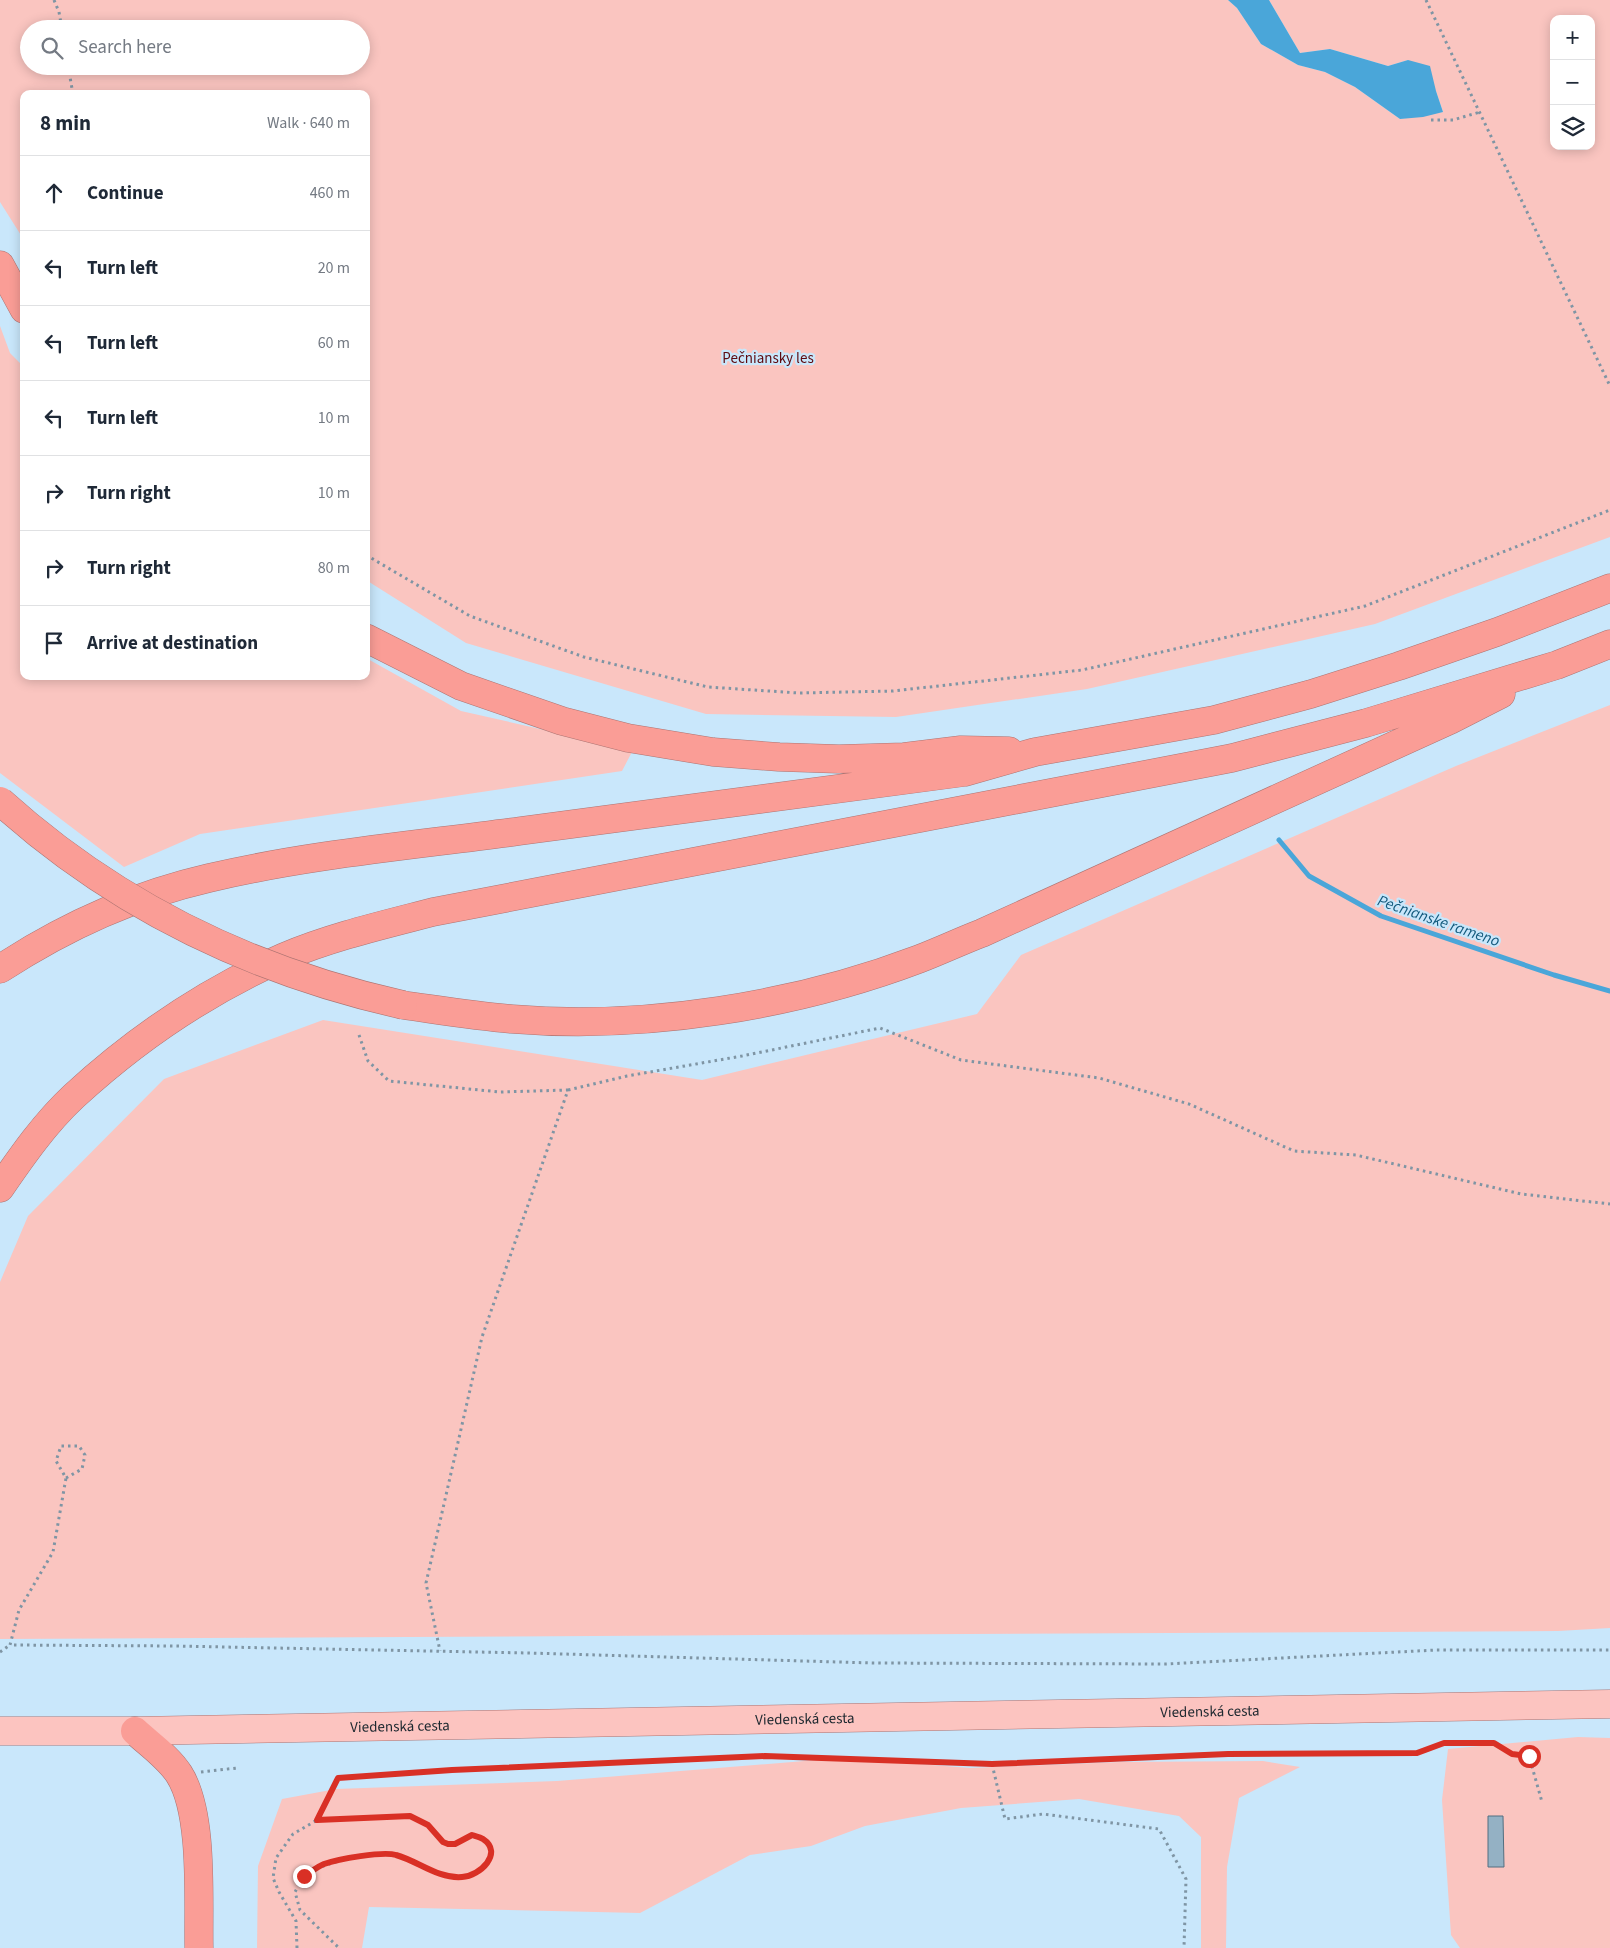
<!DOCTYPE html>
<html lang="en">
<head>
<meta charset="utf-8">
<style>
	:root { --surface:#fff; --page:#f2f2f3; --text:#1f2937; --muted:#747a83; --line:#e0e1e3 }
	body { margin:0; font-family:"Source Sans 3",sans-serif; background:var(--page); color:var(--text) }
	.controls { position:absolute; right:15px; top:15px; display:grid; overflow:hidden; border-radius:10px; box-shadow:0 2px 12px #0003 }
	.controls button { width:45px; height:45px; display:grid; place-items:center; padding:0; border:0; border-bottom:1px solid var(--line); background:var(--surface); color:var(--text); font:25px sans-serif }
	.stop { position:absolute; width:15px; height:15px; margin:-11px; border:4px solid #d93025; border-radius:50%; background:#fff }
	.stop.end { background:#d93025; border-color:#fff; box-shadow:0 1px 5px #0008 }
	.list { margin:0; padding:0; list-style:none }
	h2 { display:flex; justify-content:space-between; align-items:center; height:65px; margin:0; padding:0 20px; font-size:21px }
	h2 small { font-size:16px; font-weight:400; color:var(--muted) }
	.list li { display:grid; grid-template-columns:32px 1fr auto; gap:15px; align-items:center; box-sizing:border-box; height:75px; padding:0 20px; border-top:1px solid var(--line) }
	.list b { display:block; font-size:19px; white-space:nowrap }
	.list em { font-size:16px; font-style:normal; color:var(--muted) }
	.icon { flex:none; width:28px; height:28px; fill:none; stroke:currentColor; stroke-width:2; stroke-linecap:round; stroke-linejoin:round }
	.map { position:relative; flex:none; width:1610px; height:1948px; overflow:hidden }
	.search { position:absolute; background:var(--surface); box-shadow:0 2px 12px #0003; left:20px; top:20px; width:350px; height:55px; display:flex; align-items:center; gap:12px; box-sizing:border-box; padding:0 18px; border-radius:28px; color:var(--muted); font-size:19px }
	.panel { position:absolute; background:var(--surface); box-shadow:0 2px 12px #0003; left:20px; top:90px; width:350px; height:590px; border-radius:10px }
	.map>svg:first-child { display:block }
</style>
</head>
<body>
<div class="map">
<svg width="1610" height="1948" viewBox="0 0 1610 1948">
	<rect width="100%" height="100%" fill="#c9e7fb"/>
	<path fill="#fac5c0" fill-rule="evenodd" d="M0,0H1228L1237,8L1261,44L1298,65L1325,72L1355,87L1400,119L1443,112L1436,91L1408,60L1388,66L1330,49L1300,53L1269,0H1610V537L1375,624L1087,689L896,717L706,714L466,643L366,580V94H24V240L0,202ZM1554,19H1591V146H1554ZM29,29H361V66H29Z
		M0,326L10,353L24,367V676H366V658L461,711L633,750L622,771L200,834L124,867L0,773Z
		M1610,705V1628L1558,1631L0,1639V1282L28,1216L164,1079L323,1020L702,1080L977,1014L1021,955L1456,766Z
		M1578,1737L1610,1738V1948H1460L1451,1935L1442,1800L1448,1749Z
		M841,1758L970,1768L1120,1762L1263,1761L1300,1767L1239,1798L1227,1867L1226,1948H1201V1837L1179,1816L1079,1799L961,1808L865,1826L811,1846L750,1855L640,1913L369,1907L362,1948H257L258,1866L282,1799L336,1789L557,1781Z"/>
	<path fill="#4aa6d9" d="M1228,0H1269L1300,53L1330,49L1388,66L1408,60L1430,66L1436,91L1443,112L1423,117L1400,119L1355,87L1325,72L1298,65L1261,44L1237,8Z"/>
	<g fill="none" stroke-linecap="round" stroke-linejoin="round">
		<path stroke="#4aa6d9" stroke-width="5" d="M1279,840L1309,876L1381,916L1554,975L1610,991"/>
	</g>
	<path fill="#94b1c4" stroke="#536f80" d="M1488,1816H1503L1504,1867H1488Z"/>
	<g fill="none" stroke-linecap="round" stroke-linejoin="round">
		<defs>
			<g id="primary">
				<path id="s1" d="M0,1731H135L1610,1704"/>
			</g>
			<path id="motorway" d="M0,265L24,309
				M366,638L461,686L562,721L628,738L713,752L779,757L839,759L904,757L961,750L1009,751
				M0,969C64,927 135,895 209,878C311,854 417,845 520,831C669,812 817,792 965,772L1035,752L1214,720L1311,694L1399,666L1497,632L1610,588
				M403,1005C439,1010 476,1016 512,1019C645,1030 795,1006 919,959C940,951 961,941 982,933L1450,720L1501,694
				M0,1188C22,1156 45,1123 74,1096C136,1039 207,991 284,957C331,937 383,925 433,912L1232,758L1366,723L1557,665L1610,644
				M135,1731C149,1744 168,1757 179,1774C204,1813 198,1901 199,1948"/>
		</defs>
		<use href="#primary" stroke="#ad7472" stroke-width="29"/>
		<use href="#motorway" stroke="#ad7472" stroke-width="29"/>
		<path stroke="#7f95a4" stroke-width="3" stroke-dasharray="2.5 4" stroke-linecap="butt" d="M54,0L59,12L62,29
			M1426,0L1610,386
			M68,66L73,94
			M1431,120H1453L1480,112
			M366,555L470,616L584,657L708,687L799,693L893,691L1082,670L1365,606L1610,510
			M359,1035L368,1061L389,1081L500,1092L568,1090L482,1337L426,1583L440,1651
			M568,1090L627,1076L742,1056L880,1028L961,1060L1099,1078L1189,1104L1294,1151L1356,1155L1521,1194L1610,1204
			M66,1478L82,1469L85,1455L79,1446H61L56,1461L66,1478L53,1552L19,1610L10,1645L174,1646L528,1653L873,1663L1166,1664L1436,1650H1610
			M0,1652L10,1645
			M992,1764L1228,1754L1417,1753L1444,1743H1494L1512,1754L1529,1756L1542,1802
			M201,1772L237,1768
			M317,1820L338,1778L452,1770L765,1756L992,1764L1005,1819L1043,1814L1159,1829L1186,1879L1184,1948
			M297,1948L296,1921L279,1892L273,1878L276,1858L293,1834L317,1820L410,1816L429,1825L443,1842L448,1844H455L472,1835C475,1836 480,1837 483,1839C504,1853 480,1876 462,1877C439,1879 418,1862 397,1855C378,1850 320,1863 305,1875C301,1879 298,1887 295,1892L300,1910L339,1948"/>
		<use href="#primary" stroke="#fcc4c0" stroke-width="28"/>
		<use href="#motorway" stroke="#fa9d96" stroke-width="28"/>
		<defs>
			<path id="motorway-bridge" d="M0,801C116,906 252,971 403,1005"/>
		</defs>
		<use href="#motorway-bridge" stroke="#ad7472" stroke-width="29" stroke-linecap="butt"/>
		<use href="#motorway-bridge" stroke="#fa9d96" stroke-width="28"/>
	</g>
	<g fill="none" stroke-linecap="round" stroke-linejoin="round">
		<path stroke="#d93025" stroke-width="6" d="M304,1876C311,1872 317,1867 324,1864C338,1859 383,1851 396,1855C418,1861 438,1879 462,1877C480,1876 504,1853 483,1839C480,1837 475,1836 472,1835L455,1844H448L443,1842L428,1825L410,1816L317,1820L338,1778L452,1770L765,1756L992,1764L1228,1754L1417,1753L1444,1743H1494L1512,1754L1529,1756"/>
	</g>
	<g text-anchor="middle" stroke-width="4.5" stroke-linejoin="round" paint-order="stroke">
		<g font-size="15" fill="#5e0a10" stroke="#c9e7fb">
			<text x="768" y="363">Pečniansky les</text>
		</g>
		<g font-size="15" fill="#1d282f" stroke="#c9e7fb">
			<text dy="5" stroke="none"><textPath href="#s1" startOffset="1210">Viedenská cesta</textPath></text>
			<text dy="5" stroke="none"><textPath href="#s1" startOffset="805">Viedenská cesta</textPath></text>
			<text dy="5" stroke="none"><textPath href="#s1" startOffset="400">Viedenská cesta</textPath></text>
		</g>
		<g font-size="16" font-style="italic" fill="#145a7d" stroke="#c9e7fb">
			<text transform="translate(1439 920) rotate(19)" y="6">Pečnianske rameno</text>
		</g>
	</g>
</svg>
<div class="controls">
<button>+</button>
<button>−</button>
<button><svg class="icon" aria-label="layers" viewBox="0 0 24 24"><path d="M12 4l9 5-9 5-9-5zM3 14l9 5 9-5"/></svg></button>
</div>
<div class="stop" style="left:1529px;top:1756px"></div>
<div class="stop end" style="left:304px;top:1876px"></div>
<div class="search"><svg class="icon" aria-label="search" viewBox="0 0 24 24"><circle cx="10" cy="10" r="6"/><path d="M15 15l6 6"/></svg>Search here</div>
<section class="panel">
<h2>8 min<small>Walk · 640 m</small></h2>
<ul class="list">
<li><svg class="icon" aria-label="ahead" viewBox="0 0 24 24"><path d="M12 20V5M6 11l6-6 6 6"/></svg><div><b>Continue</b></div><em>460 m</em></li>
<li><svg class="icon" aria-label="left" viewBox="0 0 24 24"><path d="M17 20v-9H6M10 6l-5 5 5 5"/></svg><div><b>Turn left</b></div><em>20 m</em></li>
<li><svg class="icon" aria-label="left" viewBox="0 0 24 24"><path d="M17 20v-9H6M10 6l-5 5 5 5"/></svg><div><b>Turn left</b></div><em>60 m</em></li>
<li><svg class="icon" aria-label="left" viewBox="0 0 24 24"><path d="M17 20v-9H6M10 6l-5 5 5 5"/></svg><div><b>Turn left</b></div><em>10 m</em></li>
<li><svg class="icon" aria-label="right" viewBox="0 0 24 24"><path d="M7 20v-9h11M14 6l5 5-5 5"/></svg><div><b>Turn right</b></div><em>10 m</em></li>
<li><svg class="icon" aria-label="right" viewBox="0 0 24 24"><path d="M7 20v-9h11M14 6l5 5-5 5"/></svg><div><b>Turn right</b></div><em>80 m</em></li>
<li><svg class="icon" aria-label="arrive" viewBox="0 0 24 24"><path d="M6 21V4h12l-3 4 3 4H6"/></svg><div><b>Arrive at destination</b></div></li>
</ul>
</section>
</div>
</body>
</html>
